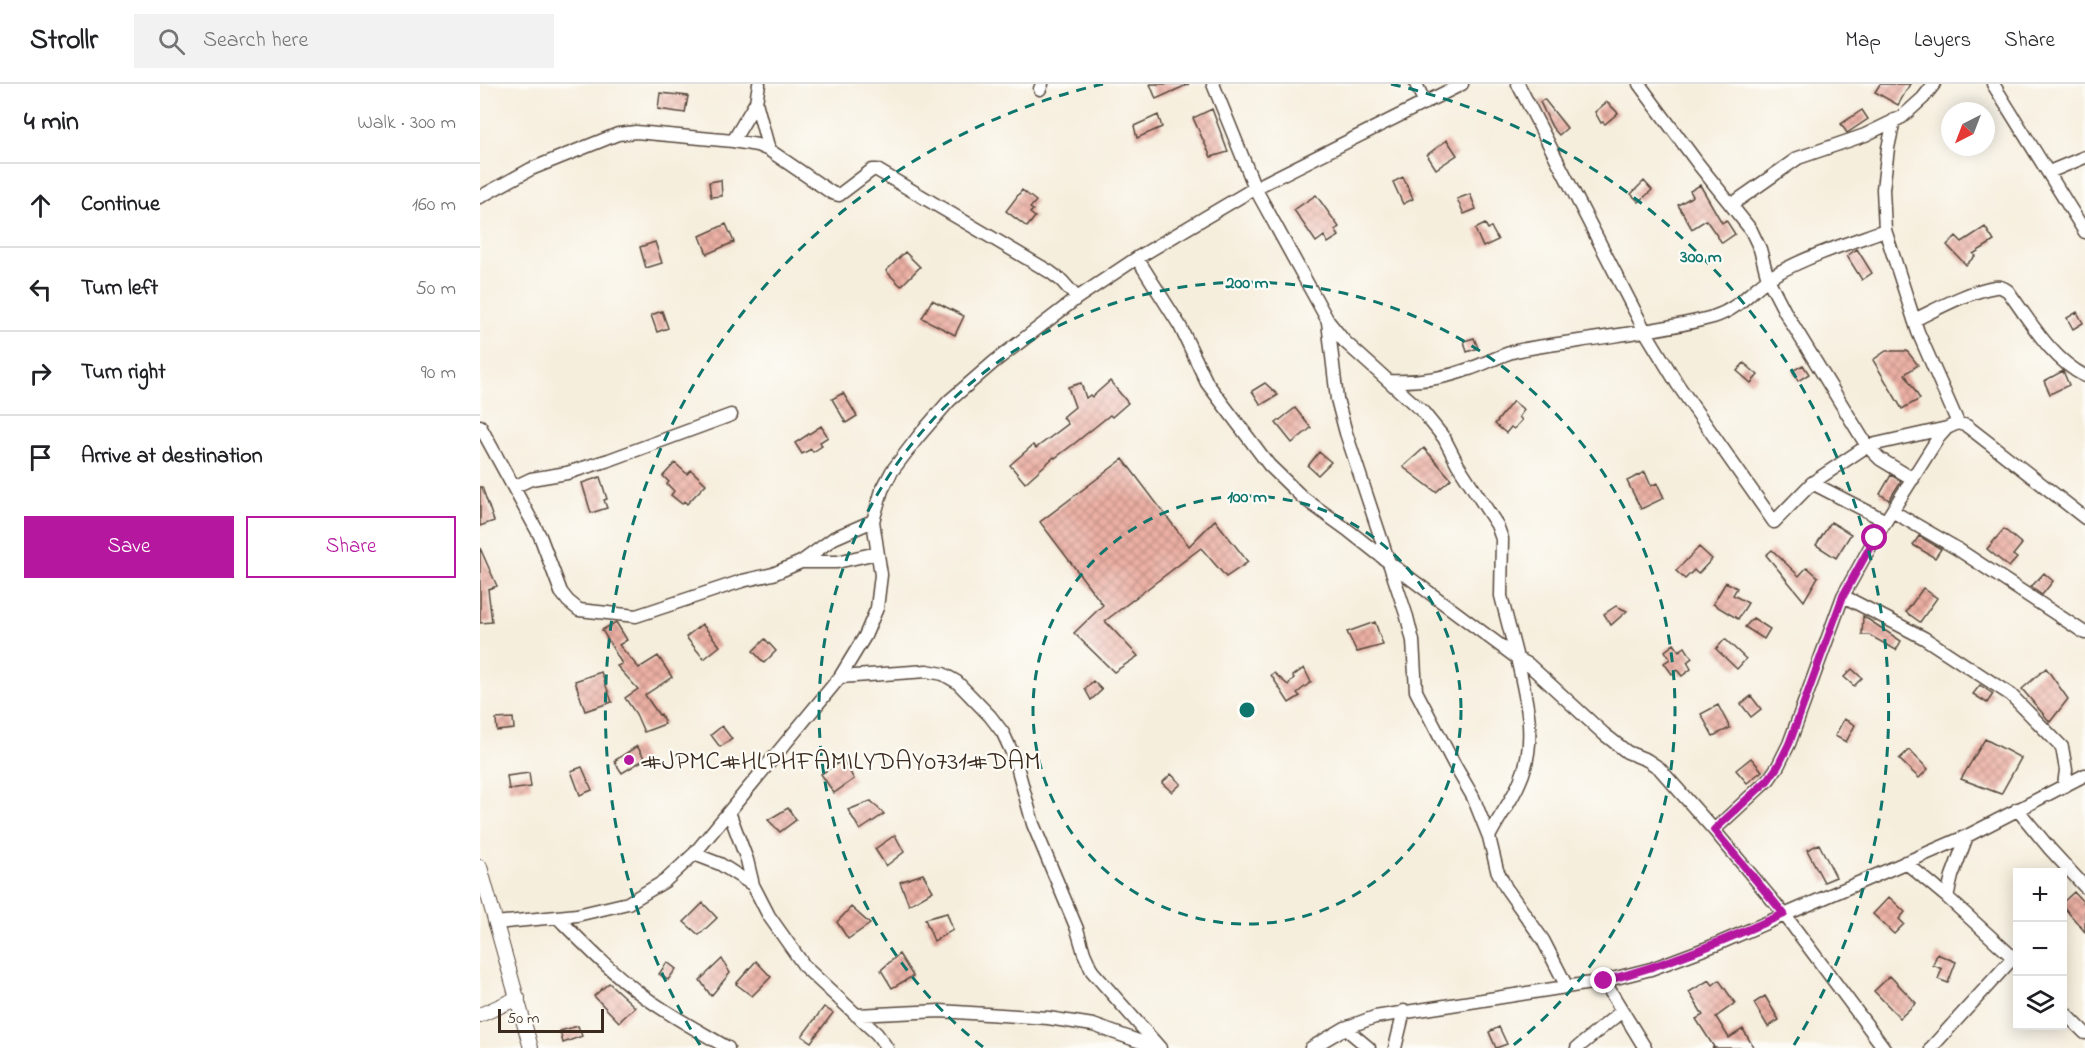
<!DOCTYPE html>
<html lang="en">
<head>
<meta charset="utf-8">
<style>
	:root { --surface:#fff; --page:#f2f2f2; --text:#202124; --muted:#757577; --line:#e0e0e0; --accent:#b5179e }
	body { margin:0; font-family:"Indie Flower",sans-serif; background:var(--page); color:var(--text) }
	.controls { position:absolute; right:18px; bottom:18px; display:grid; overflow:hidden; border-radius:0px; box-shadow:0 3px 15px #0003 }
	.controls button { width:54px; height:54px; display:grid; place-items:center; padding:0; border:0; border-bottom:2px solid var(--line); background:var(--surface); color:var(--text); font:30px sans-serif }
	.compass { position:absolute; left:1461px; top:18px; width:54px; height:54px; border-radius:50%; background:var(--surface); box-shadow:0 3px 15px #0003; rotate:222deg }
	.scale { position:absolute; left:18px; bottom:15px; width:106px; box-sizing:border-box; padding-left:6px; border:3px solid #3b2a1e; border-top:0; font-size:16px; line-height:21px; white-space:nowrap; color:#3b2a1e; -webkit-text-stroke:4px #fdfcf7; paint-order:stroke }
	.stop { position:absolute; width:18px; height:18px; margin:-14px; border:4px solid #b5179e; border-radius:50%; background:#fff }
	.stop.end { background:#b5179e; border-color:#fff; box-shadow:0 2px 6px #0008 }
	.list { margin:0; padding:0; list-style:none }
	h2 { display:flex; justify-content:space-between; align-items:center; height:78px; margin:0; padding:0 24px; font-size:26px }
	h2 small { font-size:20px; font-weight:400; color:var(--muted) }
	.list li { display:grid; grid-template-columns:39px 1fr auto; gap:18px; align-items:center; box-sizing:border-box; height:84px; padding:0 24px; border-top:2px solid var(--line) }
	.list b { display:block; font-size:22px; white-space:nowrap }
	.list em { font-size:20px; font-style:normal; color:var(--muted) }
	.actions { display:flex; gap:12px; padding:18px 24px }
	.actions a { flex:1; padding:14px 0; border:2px solid var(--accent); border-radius:0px; text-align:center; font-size:21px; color:var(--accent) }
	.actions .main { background:var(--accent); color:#fff }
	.icon { flex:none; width:33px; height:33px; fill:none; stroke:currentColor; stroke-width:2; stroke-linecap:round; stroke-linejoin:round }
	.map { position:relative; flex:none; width:1605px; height:964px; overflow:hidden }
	header { display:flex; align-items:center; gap:36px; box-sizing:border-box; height:84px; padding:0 30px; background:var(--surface); border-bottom:2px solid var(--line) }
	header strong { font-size:28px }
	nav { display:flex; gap:33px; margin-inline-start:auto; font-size:21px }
	.search { width:420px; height:54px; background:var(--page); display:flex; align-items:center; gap:15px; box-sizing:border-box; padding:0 21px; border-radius:0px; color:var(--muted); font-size:22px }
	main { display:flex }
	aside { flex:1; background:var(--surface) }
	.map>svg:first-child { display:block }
</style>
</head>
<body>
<header>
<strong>Strollr</strong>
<div class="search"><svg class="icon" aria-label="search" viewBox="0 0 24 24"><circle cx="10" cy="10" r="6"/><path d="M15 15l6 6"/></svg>Search here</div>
<nav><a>Map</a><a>Layers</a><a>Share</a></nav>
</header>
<main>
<aside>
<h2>4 min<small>Walk · 300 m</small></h2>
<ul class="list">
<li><svg class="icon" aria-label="ahead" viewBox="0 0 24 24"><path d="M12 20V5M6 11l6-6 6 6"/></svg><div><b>Continue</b></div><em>160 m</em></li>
<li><svg class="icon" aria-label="left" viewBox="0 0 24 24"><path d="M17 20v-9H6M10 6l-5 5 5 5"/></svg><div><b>Turn left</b></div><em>50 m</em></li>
<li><svg class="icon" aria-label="right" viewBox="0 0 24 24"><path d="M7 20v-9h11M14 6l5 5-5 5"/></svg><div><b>Turn right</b></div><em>90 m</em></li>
<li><svg class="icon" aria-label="arrive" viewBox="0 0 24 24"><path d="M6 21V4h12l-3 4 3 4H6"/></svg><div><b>Arrive at destination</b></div></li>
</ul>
<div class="actions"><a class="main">Save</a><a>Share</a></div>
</aside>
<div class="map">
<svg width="1605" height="964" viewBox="0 0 1605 964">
	<defs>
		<pattern id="building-cross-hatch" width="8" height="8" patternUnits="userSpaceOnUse" patternTransform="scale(1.5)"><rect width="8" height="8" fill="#ecb0a4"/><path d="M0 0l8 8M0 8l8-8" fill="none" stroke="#c08f85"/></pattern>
	</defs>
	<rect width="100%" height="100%" fill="#fdfcf7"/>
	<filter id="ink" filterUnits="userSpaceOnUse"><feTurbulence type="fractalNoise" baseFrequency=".0167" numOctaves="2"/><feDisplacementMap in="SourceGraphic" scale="12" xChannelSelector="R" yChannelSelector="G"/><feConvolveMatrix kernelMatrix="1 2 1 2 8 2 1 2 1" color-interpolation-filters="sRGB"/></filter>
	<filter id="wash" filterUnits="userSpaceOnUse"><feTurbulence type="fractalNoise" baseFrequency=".008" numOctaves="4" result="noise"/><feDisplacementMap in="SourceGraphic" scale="24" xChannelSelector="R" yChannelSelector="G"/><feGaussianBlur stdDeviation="1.35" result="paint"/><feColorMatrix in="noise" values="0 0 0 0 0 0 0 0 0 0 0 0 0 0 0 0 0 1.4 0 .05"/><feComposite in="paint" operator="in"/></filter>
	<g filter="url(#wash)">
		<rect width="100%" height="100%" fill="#f6eedd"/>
		<g id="blocks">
			<path fill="url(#building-cross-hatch)" d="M670,0H709L676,15Z
				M1400,0H1430L1418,21L1395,8Z
				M180,9L208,12L205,29L178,25Z
				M1064,15L1087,44L1079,51L1072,43L1060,18Z
				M1127,18L1138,29L1125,40L1123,38L1121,39L1115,28Z
				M732,25L748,68L731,73L713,34Z
				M1382,26L1388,35L1367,49L1361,40Z
				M678,31L682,43L657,54L654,42Z
				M967,56L977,71L956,85L947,71Z
				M923,93L933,115L923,120L913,98Z
				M241,96L242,112L231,113L229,98Z
				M1164,97L1172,106L1159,118L1151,110Z
				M1220,101L1242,139L1246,136L1255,150L1242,159L1226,136L1212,145L1198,121L1213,112L1210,107Z
				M542,106L556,117L550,124L553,126L550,129L555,133L547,143L526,127Z
				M990,110L996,125L984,130L977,115Z
				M836,111L859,143L855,146L859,152L848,159L844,152L836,158L814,126Z
				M246,140L254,158L227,170L220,152Z
				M1005,140L1008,145L1011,143L1018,156L1003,163L995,145Z
				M1505,143L1514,157L1493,170L1495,172L1486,181L1467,161L1476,152L1482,158Z
				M175,158L182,179L166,184L160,163Z
				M1377,165L1392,189L1382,196L1367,172Z
				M425,168L440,183L421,202L406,187Z
				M452,216L484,232L475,251L442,234Z
				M182,227L188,244L177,248L171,231Z
				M1597,228L1603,239L1593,245L1587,234Z
				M994,254L998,264L987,268L984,257Z
				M1406,267H1427L1438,281L1425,290L1440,315L1422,325L1393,276Z
				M1264,279L1278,291L1271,299L1257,287Z
				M1323,281L1329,290L1318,297L1312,287Z
				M1583,287L1589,301L1570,310L1564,297Z
				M630,297L648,319L632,333L630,331L595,359L575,374L574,373L545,399L530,381L553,361L556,364L588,340L583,333L595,323L588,303L601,299L606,314L610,311L612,313Z
				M785,299L798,311L781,321L772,307Z
				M363,309L377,332L366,339L352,315Z
				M1033,317L1044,326L1039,333L1042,336L1034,345L1031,343L1026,349L1015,340Z
				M815,324L831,344L812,359L796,339Z
				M341,342L348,353L340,358L342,362L333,368L331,365L322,370L315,359Z
				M944,364L971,395L956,408L923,383Z
				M839,368L851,378L838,391L828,382Z
				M643,375L709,462L735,436L768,478L746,493L721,464L625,537L658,572L634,588L594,549L623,521L560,438Z
				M195,379L207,390L211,386L226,400L207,420L204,417L202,420L191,411L194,407L187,400L189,398L183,392Z
				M1165,388L1171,402L1177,399L1184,414L1161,425L1147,397Z
				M1411,391L1421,397L1409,416L1400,410Z
				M120,393L127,415L124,416L127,424L111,429L102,399Z
				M0,403H2L14,437L0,442Z
				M1351,438L1371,450L1356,474L1336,461Z
				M1524,445L1542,460L1533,471L1537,474L1529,483L1507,465Z
				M1439,452L1461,465L1455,474L1433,461Z
				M1219,463L1232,475L1218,490L1214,486L1205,495L1196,487Z
				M0,464L17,502L8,505L12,538L0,539Z
				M1292,466L1319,492L1327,483L1338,493L1324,517L1286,471Z
				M1564,489L1573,497L1562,511L1551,503Z
				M1246,498L1257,504L1253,511L1268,519L1258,535L1233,520Z
				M1443,504L1457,514L1440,538L1426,528Z
				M1136,522L1147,527L1131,541L1124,530Z
				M1383,532L1421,557L1416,566L1389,551H1382Z
				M1273,534L1290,545L1284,555L1265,543Z
				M136,538L147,556L139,561L159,584L178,572L192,593L165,611L179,631L181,630L185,640L164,648L156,630L145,614L158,605L137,582L142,580L122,546Z
				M895,538L903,561L877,568L867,548Z
				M222,540L240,562L224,575L206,553Z
				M285,555L296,567L284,579L273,567Z
				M1245,555L1266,575L1257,585L1236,565Z
				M1194,560L1199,567L1205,563L1212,574L1207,578L1211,585L1202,592L1197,586L1192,590L1184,579L1190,575L1185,567Z
				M824,584L831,598L817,609L820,612L809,619L791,591L794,589L808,601L814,594L813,592Z
				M1566,584L1588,615L1570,638L1542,605Z
				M1372,585L1382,594L1374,602L1364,593Z
				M121,588L132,618L105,627L95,597Z
				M613,597L622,606L611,616L605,605Z
				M1500,601L1513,610L1507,619L1493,610Z
				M1271,612L1281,625L1271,633L1261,620Z
				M1238,621L1250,644L1233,652L1221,630Z
				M33,634L34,645L17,647L16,635Z
				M1364,635L1375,641L1366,658L1355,652Z
				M242,642L252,655L240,663L231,651Z
				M1505,655L1541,674L1521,710L1481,695Z
				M157,662L165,675L142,689L134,677Z
				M1429,666L1448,685L1439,694L1419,675Z
				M1271,674L1282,687L1267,699L1256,686Z
				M363,676L374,695L354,709L341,690Z
				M102,683L112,706L100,711L91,687Z
				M49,689L51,703L29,706L27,692Z
				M691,690L701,700L692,708L682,699Z
				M391,717L404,730L380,746L368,726Z
				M308,724L316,736L300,748L288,736Z
				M415,751L424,768L406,782L395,765Z
				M1339,760L1356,793L1344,798L1327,766Z
				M443,790L453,807L429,821L420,798Z
				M1594,808L1605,820V848L1582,821V819Z
				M1409,813L1425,828L1419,835L1424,840L1414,850L1393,830Z
				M223,819L237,834L219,851L204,838Z
				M371,823L390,840L368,855L357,838Z
				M467,829L473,846L454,857L445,835Z
				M419,870L433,892L412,904L401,886Z
				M1457,870L1476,878L1468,899L1458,895L1462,885L1453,881Z
				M242,875L250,889L231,912L220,896Z
				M276,877L291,893L272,912L256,900Z
				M187,878L196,885L188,896L179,890Z
				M1410,892L1436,919L1420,934L1394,907Z
				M1229,896L1233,901L1239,896L1255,919L1236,933L1249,954L1263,945L1274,964H1232L1234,963L1216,935L1223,931L1209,908Z
				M129,899L155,923L139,938L114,912Z
				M1285,912L1299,936L1288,943L1274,919Z
				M344,923L353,929L331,958L322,952Z
				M98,942L102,952L83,959L80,947Z
				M1019,943L1027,960L1016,964L1009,948Z"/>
		</g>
	</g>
	<g filter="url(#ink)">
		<use href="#blocks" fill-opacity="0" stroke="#57473b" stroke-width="1.5"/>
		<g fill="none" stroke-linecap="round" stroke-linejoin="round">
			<defs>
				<path id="minor" d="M733,0L775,104L848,237L864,257L943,328L964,354L978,381L1017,441L1022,455L1021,512L1037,574L1048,580L1124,650L1147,668L1167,676L1179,684L1234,746L1304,830L1404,964
					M936,0L945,19
					M1038,0L1165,247L1198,301L1294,438L1332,399L1387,362L1467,344
					M1159,0L1219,81L1271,146L1280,165L1288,195L1305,228L1387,362L1400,375L1433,395
					M1513,0L1605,148
					M560,5L562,0
					M276,18L289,66
					M1414,36L1408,64L1403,105L1405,146L1438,248L1478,339
					M253,57L276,18L279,0
					M1569,88L1605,73
					M0,113L51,85L138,50L156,48L253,57L277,61L289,66L352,109L359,111L392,86H397L570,188L582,197L597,214
					M1251,121L1318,74L1385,51L1422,33L1443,14L1454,0
					M657,174L700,242L727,299L789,381L822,413L869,447L911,480L1037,574C1046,614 1058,657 1040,697C1032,717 1018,734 1009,753
					M1434,236C1459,224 1487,208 1515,203C1520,202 1524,204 1528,207C1550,237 1571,275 1605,292
					M848,238L857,315L866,349L927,533L933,557L936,607L974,680L993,713L1009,753L1017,786L1026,804L1063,856L1087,903
					M909,297C937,298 963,295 989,285C1005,280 1020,271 1036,267C1057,262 1078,260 1099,257C1143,250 1189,245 1233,233C1262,224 1272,203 1296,190C1330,171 1369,159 1405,146
					M0,342L60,452L81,508L88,517L99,526L156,532L262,497L293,490L321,478H357L397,469
					M1332,399L1406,437
					M34,403L51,395L87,389L129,376L251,331
					M1412,427L1476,464L1605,549
					M321,478L354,454L393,437
					M1363,512L1444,554L1531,611L1582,663L1586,686L1584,702
					M360,593L447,587L463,590L477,598L510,632L523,649L535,675L553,740L597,845L604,869L612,887L680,964
					M1537,725L1570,765L1605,803
					M249,728L267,776L273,801L289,832L325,883L397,950L407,964
					M1234,746L1289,695L1298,682L1309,660L1363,512L1395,454L1458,354L1467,344L1478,339L1487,342L1605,434
					M214,770L240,780L273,801
					M1425,778L1467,813L1538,878
					M1467,813L1472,792L1487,752
					M77,833C104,860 131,888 162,911C189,931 219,947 248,964
					M15,839L97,831L148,819L185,797L214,770L360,593L385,552L397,524L401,491L393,437L402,406L412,387L438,353L469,317L514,278L597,214L657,174L775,104L982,0
					M1124,897L1165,964
					M1582,926L1605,949
					M376,931L460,927L568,934L613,941L678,964
					M865,944L889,964
					M831,964L865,944L895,933L1124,897L1171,885L1235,861L1487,752L1605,691
					M915,964L924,927
					M1097,964L1142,927
					M1451,964L1533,874"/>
				<path id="tertiary" d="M0,783L51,964
					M0,931L38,914"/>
			</defs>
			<use href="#minor" stroke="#57473b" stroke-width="15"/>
			<use href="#tertiary" stroke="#57473b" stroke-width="16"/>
			<use href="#minor" stroke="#fff" stroke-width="12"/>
			<use href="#tertiary" stroke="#fff" stroke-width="14"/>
		</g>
	</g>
	<g fill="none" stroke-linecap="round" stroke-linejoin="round" filter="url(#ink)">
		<path stroke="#b5179e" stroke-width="8" d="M1124,897C1187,881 1245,856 1304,830L1234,746L1288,696L1298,682L1309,660L1363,512L1395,454"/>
	</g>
	<g fill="none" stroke="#0f766e" stroke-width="3" stroke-dasharray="10 8">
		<circle cx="767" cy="626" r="214"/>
		<path d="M503 963A428 428 0 1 1 1031 963"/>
		<path d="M220 961A642 642 0 0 1 623 0M911 0A642 642 0 0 1 1314 961"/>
	</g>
	<circle fill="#b5179e" stroke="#fdfcf7" stroke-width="2" cx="149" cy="676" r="6"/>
	<g text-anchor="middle" stroke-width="4.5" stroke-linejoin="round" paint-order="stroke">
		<g font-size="27" fill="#3b2a1e" stroke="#fdfcf7" text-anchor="start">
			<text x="161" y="685">#JPMC#HLPHFAMILYDAY0731#DAM</text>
		</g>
	</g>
	<circle cx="767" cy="626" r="9" fill="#0f766e" stroke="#fdfcf7" stroke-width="3"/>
	<g font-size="18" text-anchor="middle" font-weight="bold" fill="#0f766e" stroke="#fdfcf7" stroke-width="4.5" stroke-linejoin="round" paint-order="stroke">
		<text x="1221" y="178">300 m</text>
		<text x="767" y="204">200 m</text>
		<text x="767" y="418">100 m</text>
	</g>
</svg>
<div class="controls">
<button>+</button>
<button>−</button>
<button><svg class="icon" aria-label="layers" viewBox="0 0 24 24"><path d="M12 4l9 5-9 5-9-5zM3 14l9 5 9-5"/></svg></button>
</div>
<svg class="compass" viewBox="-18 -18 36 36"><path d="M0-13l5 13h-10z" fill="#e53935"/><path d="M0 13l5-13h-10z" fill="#757577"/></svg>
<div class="scale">50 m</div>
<div class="stop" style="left:1395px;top:454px"></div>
<div class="stop end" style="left:1124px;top:897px"></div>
</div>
</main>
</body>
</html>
